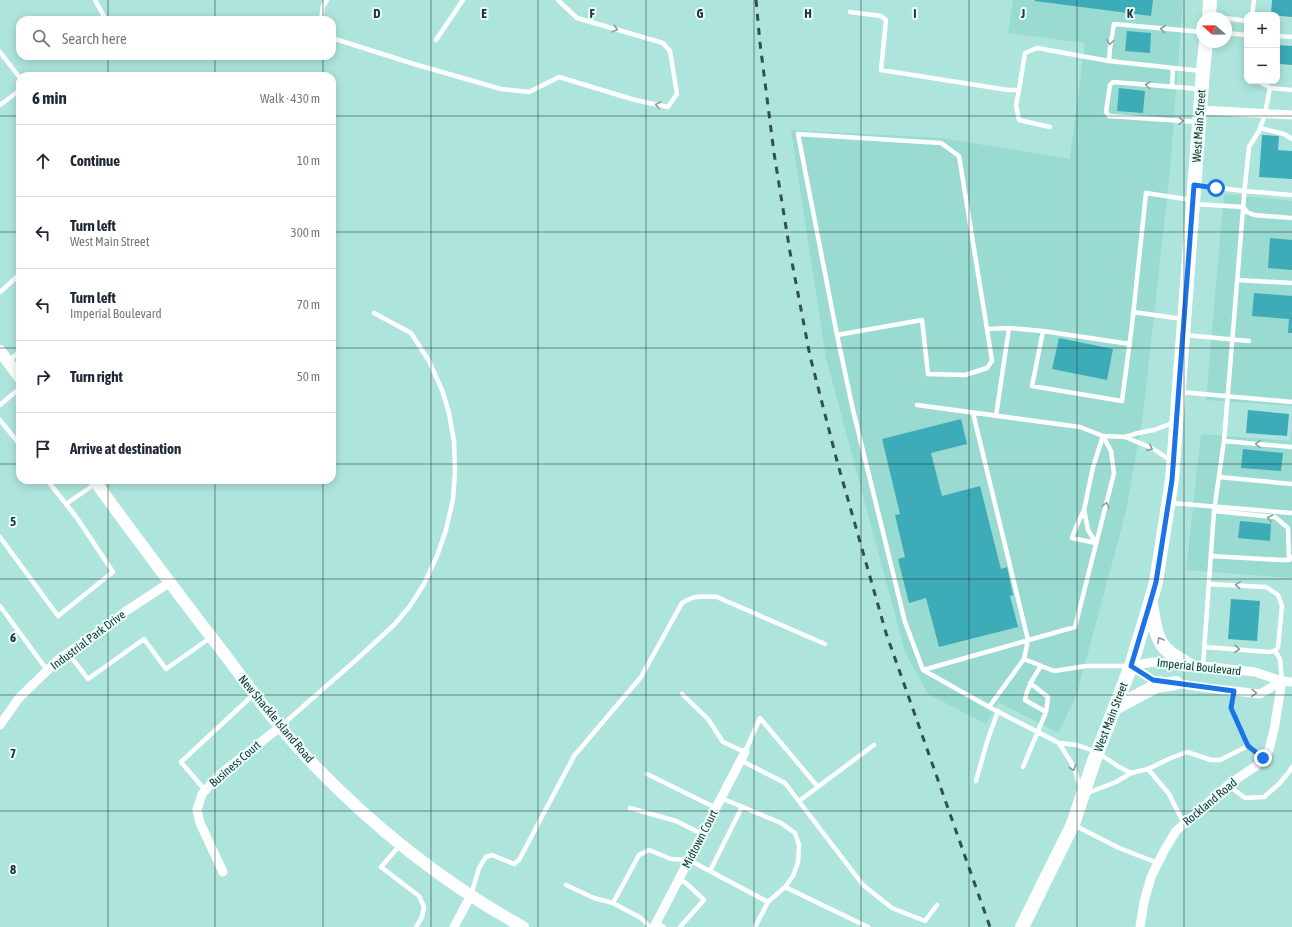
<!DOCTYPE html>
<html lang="en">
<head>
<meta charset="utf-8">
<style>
	:root { --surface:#fff; --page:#f2f2f3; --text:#1f2937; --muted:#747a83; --line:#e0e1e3 }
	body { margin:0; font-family:"Asap Condensed",sans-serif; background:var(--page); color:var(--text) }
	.controls { position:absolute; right:12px; top:12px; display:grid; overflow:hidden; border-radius:8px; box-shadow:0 2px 10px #0003 }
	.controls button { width:36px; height:36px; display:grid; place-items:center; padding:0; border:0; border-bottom:1px solid var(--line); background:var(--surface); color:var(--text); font:20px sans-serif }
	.compass { position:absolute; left:1196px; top:12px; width:36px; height:36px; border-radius:50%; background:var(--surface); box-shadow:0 2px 10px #0003; rotate:290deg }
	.stop { position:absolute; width:12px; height:12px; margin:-9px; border:3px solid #1a73e8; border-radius:50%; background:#fff }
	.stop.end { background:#1a73e8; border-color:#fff; box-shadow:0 1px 4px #0008 }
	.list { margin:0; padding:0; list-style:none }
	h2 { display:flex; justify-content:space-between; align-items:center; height:52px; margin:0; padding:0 16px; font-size:17px }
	h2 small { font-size:13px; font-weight:400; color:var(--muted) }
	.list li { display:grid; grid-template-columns:26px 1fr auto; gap:12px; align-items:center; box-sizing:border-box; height:72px; padding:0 16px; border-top:1px solid var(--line) }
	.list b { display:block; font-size:15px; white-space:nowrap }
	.list p { margin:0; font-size:13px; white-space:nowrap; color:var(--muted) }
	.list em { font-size:13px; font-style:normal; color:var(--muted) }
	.icon { flex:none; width:22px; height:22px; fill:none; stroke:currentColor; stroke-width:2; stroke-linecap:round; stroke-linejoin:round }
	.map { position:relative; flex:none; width:1292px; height:927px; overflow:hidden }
	.search { position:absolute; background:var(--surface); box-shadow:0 2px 10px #0003; left:16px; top:16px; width:320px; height:44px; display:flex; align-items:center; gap:10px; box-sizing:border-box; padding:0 14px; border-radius:12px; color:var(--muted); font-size:15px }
	.panel { position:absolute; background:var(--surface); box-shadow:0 2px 10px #0003; left:16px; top:72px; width:320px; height:412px; border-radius:12px }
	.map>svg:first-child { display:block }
</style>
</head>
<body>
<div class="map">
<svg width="1292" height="927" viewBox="0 0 1292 927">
	<rect width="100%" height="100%" fill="#ade5dd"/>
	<path fill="#99dad1" d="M1013,0H1183L1170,170L1143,415L1126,511L1077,694L1058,733L999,702L986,724L928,694L905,652L826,358L791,130L940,138L1070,159L1085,43L1008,33Z
		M1224,194L1292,201V406L1206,400Z
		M1292,426V578L1186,570L1201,434L1290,441Z"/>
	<path fill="#3eabb8" d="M1035,0H1153L1151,16L1035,1Z
		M1272,0H1292V17L1271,15Z
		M1127,31L1151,33L1150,53L1125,51Z
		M1277,45L1292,46V65L1280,64L1279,78H1277Z
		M1119,88L1145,91L1143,113L1117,111Z
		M1262,135L1279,136L1278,150L1292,151V179L1259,177Z
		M1270,238L1292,240V270L1268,268Z
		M1254,293L1292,296V333H1288L1289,319L1252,316Z
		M1059,338L1113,349L1107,380L1052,369Z
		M1248,410L1289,414L1287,436L1246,433Z
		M961,419L967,444L931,453L942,496L980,486L1001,569L1007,567L1013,595L1010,596L1018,627L939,647L926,598L909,603L898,559L905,557L895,515L900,514L882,439Z
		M1243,449L1283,453L1281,471L1241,468Z
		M1240,521L1271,524L1270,541L1238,538Z
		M1231,599L1260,601L1257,641L1228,639Z"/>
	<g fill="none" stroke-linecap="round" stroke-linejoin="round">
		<path stroke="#fff" stroke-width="4.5" d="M95,0L106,20
			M850,12L881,16L886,20L881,70L1008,90H1019L1025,53L1037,48L1109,61L1202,71
			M1252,15L1254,0
			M1225,18L1247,21
			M321,20L323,6L327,0
			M1226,33L1246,35L1247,32
			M332,35L335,39L414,64L501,89L529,92L559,77L635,100L668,107L677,94L670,51L663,43L577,18L558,0
			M1277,36L1292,37
			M436,40L463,0
			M0,52L20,78
			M1109,61L1110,48L1114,24L1202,32
			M1172,87L1173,68
			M1270,88L1292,90
			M1019,90L1016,105L1019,120L1050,127
			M0,105L20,90
			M1198,122L1109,116L1106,112L1110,85L1113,82L1200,89
			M1260,128L1284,134L1292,139
			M1196,185L1244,191L1292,195
			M1195,204L1243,207L1247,212L1254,215L1292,218
			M1237,280L1292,283
			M0,292L20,274
			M1133,312L1183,319
			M1009,328L1043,331L1032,386L1122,401L1132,325L1146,193L1192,200
			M987,329L992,361L987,368L965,375L928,374L922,320L837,335L853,410L905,622L923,670L989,707L1059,743L1077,745L1097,752L1119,767L1131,773
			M1043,331L1130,344
			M837,335L798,134L941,143L959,156L987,329L1009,328L996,416
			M1185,335L1249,341
			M9,361L20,351
			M1181,392L1292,402
			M0,405L20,388
			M917,405L1080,427L1103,436L1125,437L1152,448L1170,460
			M973,413L1028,640L1024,659
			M0,420L20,445
			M1125,437L1138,433L1154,430L1175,422
			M1224,441L1292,447
			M1219,477L1292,484
			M1171,503L1292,513
			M66,504L95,484
			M1084,510L1088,530L1096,543
			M1214,511L1275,517L1288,528L1289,560
			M0,537L58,616L113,572L77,518L47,480
			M1096,543L1072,538L1076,527L1084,510L1093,467L1103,436
			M1211,556L1281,560H1289L1292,557
			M0,606L47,670
			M1205,647L1269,652L1275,651L1278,647L1282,606L1278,595L1266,587L1209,584
			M1275,651L1280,659L1282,681
			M68,653L88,679L144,639L166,669L210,638
			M1041,666C1034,677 1027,687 1025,700L1046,712
			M1203,666L1214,511L1224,441L1245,185L1249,147L1259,131L1265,114L1270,88L1259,81
			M923,670L1075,627L1114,473L1111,451L1103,436
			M1234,691L1231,708L1248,746L1263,758
			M682,694L708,719L723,742L745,752L760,718L818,787
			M989,707L1024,659L1054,671L1086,666H1128
			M281,726L356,660L395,624L410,606L424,584L437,556L446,530L453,499L455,471L454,441L449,413L442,390L429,361L411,333L374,313
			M1059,743L1074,767L1081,790
			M740,760L785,783L863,885L892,908L925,921L937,905
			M1023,767L1046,712L1048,697L1030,683
			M1148,769L1169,794L1184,824
			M647,774L716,808
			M976,781L987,742L998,711
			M1228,785L1245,798L1264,797L1279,784L1289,772L1292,767
			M205,790L181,762L253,695
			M1085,794L1116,782L1131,773L1148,769L1171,758L1187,752L1211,760H1220L1248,746
			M721,798L781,823L795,833L799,845L798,862L793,876L785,887
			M799,801L874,745
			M630,808L676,821L702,834
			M1074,825L1119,848L1158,863
			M400,845L381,867L419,896L424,907L422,917L416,927
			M710,871L742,807
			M679,879L686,883L704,900L680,927
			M566,885L594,898L613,903L639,855L649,850L671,859L689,860L768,902
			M471,895L479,868L486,857L492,855L514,864L519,860L574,756L641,677L682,603C695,595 702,596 717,597L825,644
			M613,903L641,918L650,927
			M656,923L664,927
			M755,927L768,902L785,887L868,927"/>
		<path stroke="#fff" stroke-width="9" d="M1200,110L1292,115
			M1131,666L1153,662L1203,666L1255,672L1282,681L1292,682
			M1131,666L1153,680L1208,688L1260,694L1282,681
			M0,725L19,698L59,659L97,633L126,611L169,583
			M223,872L200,823L197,810L202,794L219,775L280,727
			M454,927L471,895
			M654,927L745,752
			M1140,927L1144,902L1151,877L1164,851L1176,831L1228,785L1256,766L1269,750L1274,730L1282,681"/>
		<path stroke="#fff" stroke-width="12" d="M0,351L20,378
			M94,480C137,539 181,598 226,656C254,694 282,732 315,766C376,829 447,885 523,927"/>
		<path stroke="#fff" stroke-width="14" d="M1209,18L1210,0
			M1151,604C1154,620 1155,640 1168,651C1174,656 1182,660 1189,665
			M1115,708L1156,686L1176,683
			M1022,927L1073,824L1094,761L1131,666L1150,603L1156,582L1172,480L1203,71L1206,42"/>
		<path stroke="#344f4c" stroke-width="3" stroke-dasharray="7 7" stroke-linecap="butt" d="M756,0L760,43L774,153L790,252L810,356L837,461L886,633L990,927"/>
	</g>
	<defs><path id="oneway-chevron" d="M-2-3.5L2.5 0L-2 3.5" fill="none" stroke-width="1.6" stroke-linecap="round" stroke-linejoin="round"/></defs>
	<g stroke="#909c9a">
		<use href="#oneway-chevron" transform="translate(615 29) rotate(16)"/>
		<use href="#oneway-chevron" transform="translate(1163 29) rotate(-175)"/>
		<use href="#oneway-chevron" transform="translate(1110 42) rotate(97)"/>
		<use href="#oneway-chevron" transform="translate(1148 85) rotate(-175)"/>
		<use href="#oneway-chevron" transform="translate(658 105) rotate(-169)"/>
		<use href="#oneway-chevron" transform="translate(1181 121) rotate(4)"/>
		<use href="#oneway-chevron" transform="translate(1258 444) rotate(-175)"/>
		<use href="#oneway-chevron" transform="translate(1150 448) rotate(24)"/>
		<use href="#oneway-chevron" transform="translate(1106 505) rotate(-76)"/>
		<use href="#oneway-chevron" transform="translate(1270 518) rotate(-168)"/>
		<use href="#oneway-chevron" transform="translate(1238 585) rotate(-177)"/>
		<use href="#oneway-chevron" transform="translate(1160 640) rotate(-119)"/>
		<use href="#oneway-chevron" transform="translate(1237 649) rotate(5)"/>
		<use href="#oneway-chevron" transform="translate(1254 693) rotate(4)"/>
		<use href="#oneway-chevron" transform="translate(1073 768) rotate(66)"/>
	</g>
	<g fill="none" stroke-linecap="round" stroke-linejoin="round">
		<path stroke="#1a73e8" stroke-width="5" d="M1216,188L1194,185L1172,480L1156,582L1150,603L1131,666L1153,680L1234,691L1231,708L1248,746L1263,758"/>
	</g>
	<path fill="none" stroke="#223936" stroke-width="1" stroke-opacity="0.55" d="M108,0V20M215,0V20M323,0V20M431,0V927M538,0V927M646,0V927M754,0V927M861,0V927M969,0V927M1077,0V927M1184,0V927M108,56V76M215,56V76M323,56V76M0,116H20M332,116H1292M0,232H20M332,232H1292M0,348H20M332,348H1292M0,464H20M332,464H1292M108,480V927M215,480V927M323,480V927M0,579H1292M0,695H1292M0,811H1292"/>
	<g text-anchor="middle" stroke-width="4" stroke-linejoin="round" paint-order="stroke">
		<g font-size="12" fill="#223936" stroke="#e8fefb">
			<text transform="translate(1199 126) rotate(-86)" y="4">West Main Street</text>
			<text transform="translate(88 640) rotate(-37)" y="4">Industrial Park Drive</text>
			<text transform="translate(1199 667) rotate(6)" y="4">Imperial Boulevard</text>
			<text transform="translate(1111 717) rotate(-69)" y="4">West Main Street</text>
			<text transform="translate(276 719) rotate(50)" y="4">New Shackle Island Road</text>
			<text transform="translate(235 764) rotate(-41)" y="4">Business Court</text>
			<text transform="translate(1210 802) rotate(-40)" y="4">Rockland Road</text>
			<text transform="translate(700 839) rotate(-63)" y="4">Midtown Court</text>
		</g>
	</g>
	<g font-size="13" text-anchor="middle" font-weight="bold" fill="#223936" stroke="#e8fefb" stroke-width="4" stroke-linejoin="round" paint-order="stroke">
		<text x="377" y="18">D</text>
		<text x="484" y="18">E</text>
		<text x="592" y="18">F</text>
		<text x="700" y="18">G</text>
		<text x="808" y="18">H</text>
		<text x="915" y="18">I</text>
		<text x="1023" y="18">J</text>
		<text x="1130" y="18">K</text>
		<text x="13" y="526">5</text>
		<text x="13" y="642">6</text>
		<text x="13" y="758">7</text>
		<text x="13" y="874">8</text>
	</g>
</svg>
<div class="controls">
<button>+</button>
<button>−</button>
</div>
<svg class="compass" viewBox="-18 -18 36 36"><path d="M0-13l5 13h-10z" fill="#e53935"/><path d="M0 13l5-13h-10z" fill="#747a83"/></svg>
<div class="stop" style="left:1216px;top:188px"></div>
<div class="stop end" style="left:1263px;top:758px"></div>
<div class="search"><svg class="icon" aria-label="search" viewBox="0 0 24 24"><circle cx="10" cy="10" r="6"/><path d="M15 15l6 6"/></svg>Search here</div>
<section class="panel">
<h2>6 min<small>Walk · 430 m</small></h2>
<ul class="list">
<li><svg class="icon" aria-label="ahead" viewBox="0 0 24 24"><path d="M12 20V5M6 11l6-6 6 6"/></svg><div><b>Continue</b></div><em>10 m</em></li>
<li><svg class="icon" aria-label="left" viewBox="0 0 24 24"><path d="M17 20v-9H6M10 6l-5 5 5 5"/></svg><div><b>Turn left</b><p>West Main Street</p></div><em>300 m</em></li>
<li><svg class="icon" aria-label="left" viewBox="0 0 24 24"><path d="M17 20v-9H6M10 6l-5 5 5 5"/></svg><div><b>Turn left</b><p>Imperial Boulevard</p></div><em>70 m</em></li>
<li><svg class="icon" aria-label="right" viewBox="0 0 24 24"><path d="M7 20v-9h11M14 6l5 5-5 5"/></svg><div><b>Turn right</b></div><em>50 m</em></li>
<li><svg class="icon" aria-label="arrive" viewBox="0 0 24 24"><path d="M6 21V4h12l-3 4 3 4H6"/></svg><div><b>Arrive at destination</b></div></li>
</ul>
</section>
</div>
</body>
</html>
